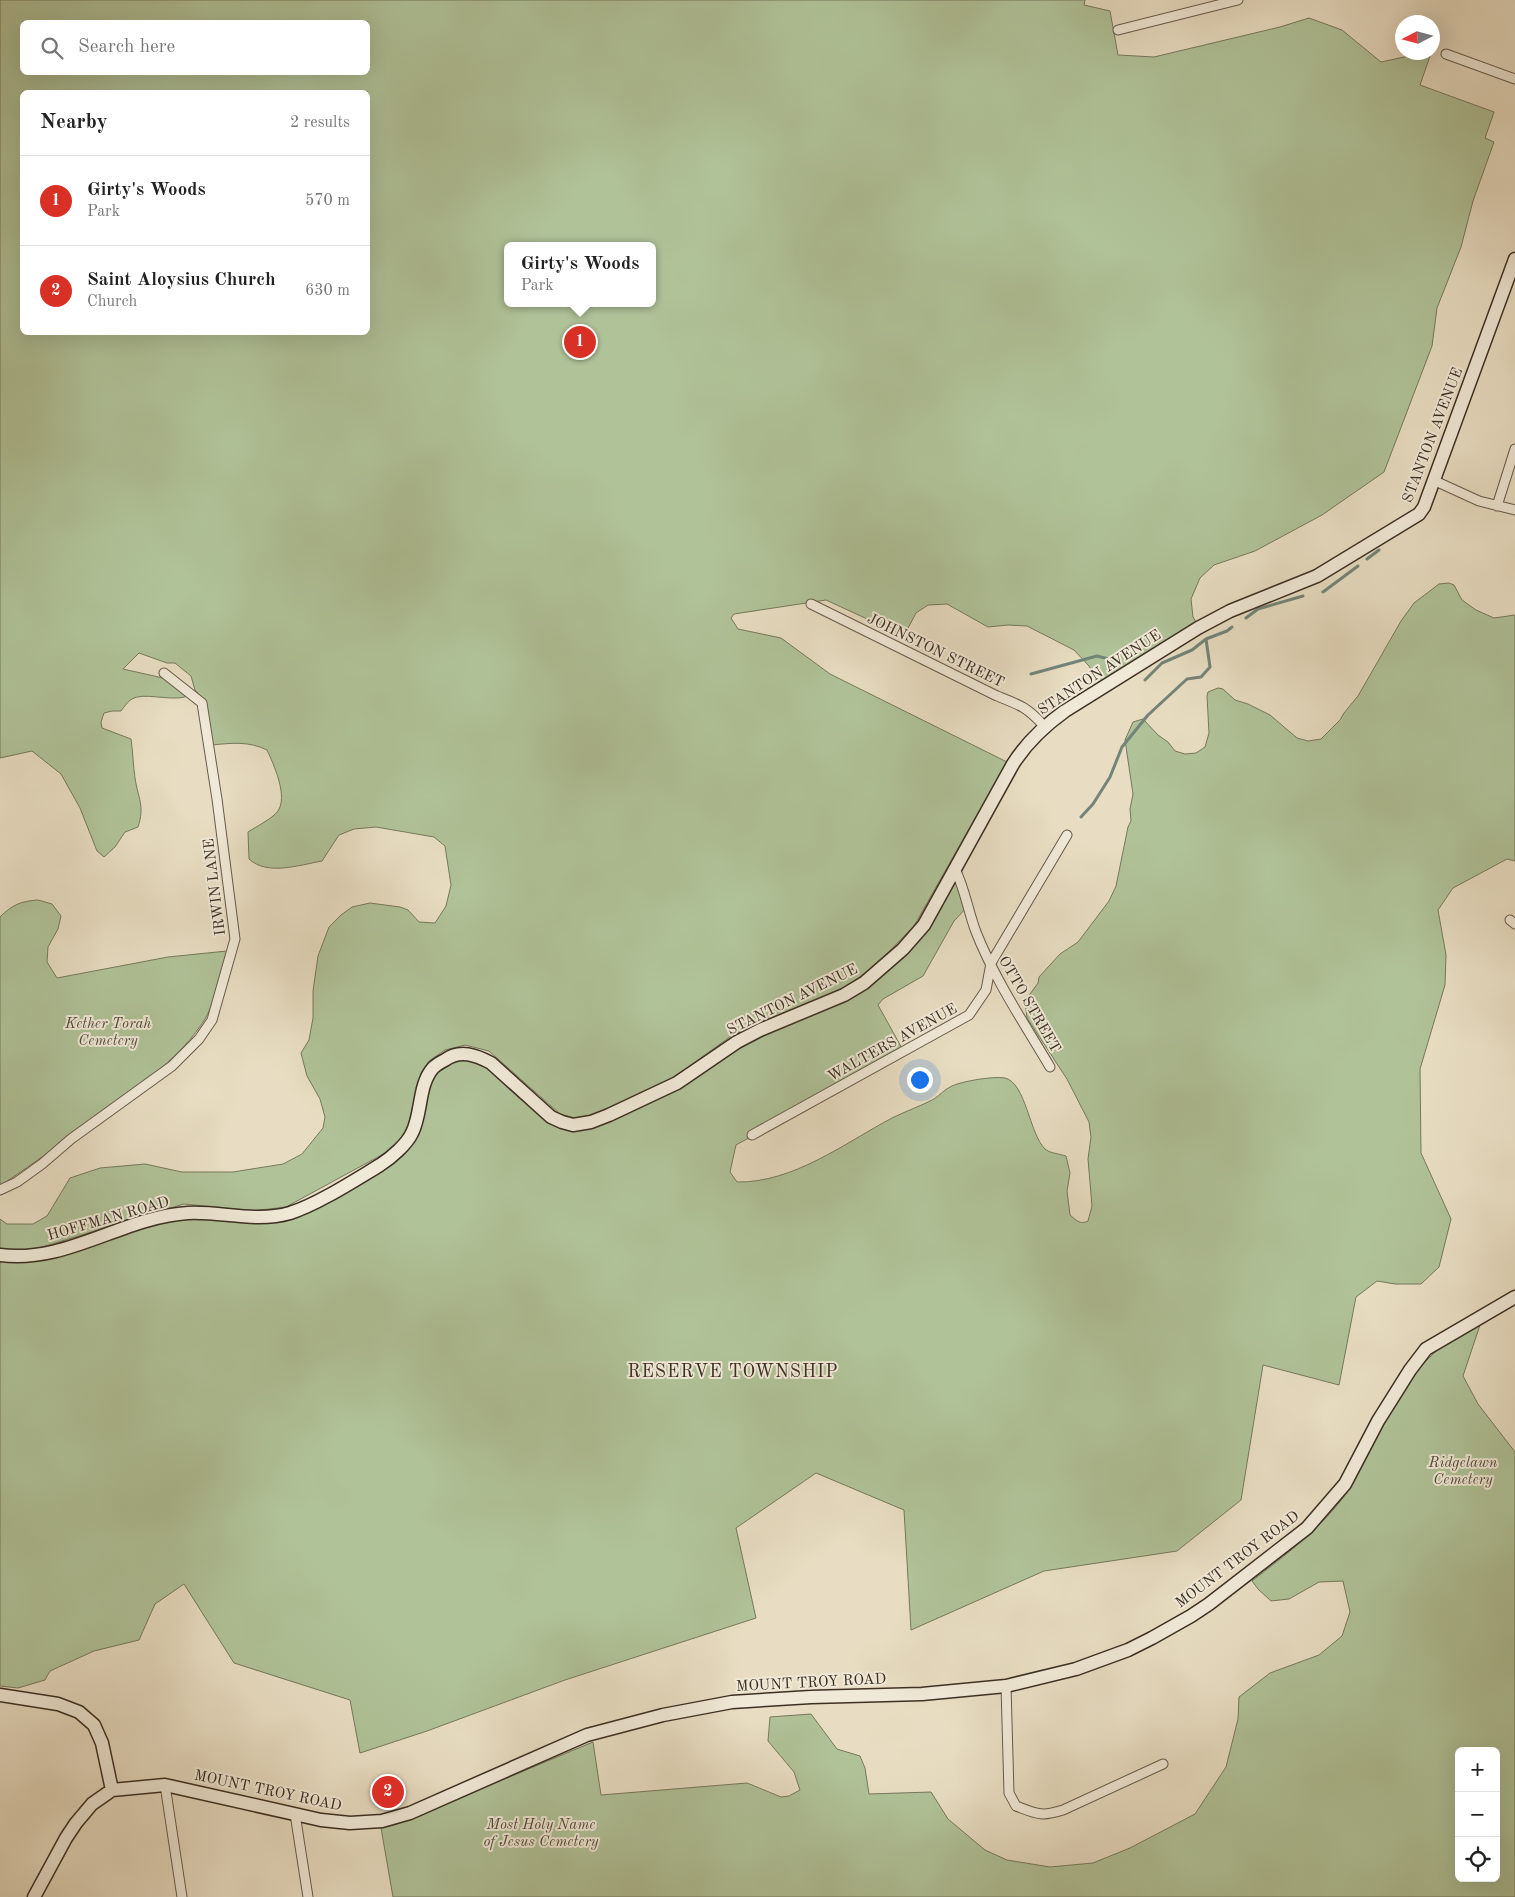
<!DOCTYPE html>
<html lang="en">
<head>
<meta charset="utf-8">
<style>
	:root { --surface:#fff; --page:#f2f2f2; --text:#222; --muted:#767676; --line:#e0e0e0; --accent:#d93025 }
	body { margin:0; font-family:"Old Standard TT",serif; background:var(--page); color:var(--text) }
	.controls { position:absolute; right:15px; bottom:15px; display:grid; overflow:hidden; border-radius:8px; box-shadow:0 5px 20px #0002 }
	.controls button { width:45px; height:45px; display:grid; place-items:center; padding:0; border:0; border-bottom:1px solid var(--line); background:var(--surface); color:var(--text); font:25px sans-serif }
	.compass { position:absolute; left:1395px; top:15px; width:45px; height:45px; border-radius:50%; background:var(--surface); box-shadow:0 5px 20px #0002; rotate:264deg }
	.you { position:absolute; left:919px; top:1079px; width:18px; height:18px; margin:-12px; border:4px solid #fff; border-radius:50%; background:#1a73e8; box-shadow:0 0 0 8px #1a73e833 }
	.badge { display:grid; place-items:center; width:32px; height:32px; border-radius:50%; background:var(--accent); color:#fff; font-size:16px; font-weight:700 }
	.pin { position:absolute; translate:-50% -50%; border:2px solid #fff; box-shadow:0 1px 5px #0006 }
	.popup { position:absolute; left:504px; top:242px; width:152px; height:65px; box-sizing:border-box; display:grid; place-content:center; border-radius:8px; background:var(--surface); filter:drop-shadow(0 1px 4px #0005); font-size:16px; white-space:nowrap; color:var(--muted) }
	.popup b { font-size:19px; color:var(--text) }
	.popup::after { content:''; position:absolute; left:50%; top:100%; margin-left:-10px; border:10px solid transparent; border-top-color:var(--surface) }
	.list { margin:0; padding:0; list-style:none }
	h2 { display:flex; justify-content:space-between; align-items:center; height:65px; margin:0; padding:0 20px; font-size:21px }
	h2 small { font-size:16px; font-weight:400; color:var(--muted) }
	.list li { display:grid; grid-template-columns:32px 1fr auto; gap:15px; align-items:center; box-sizing:border-box; height:90px; padding:0 20px; border-top:1px solid var(--line) }
	.list b { display:block; font-size:19px; white-space:nowrap }
	.list p { margin:0; font-size:16px; white-space:nowrap; color:var(--muted) }
	.list em { font-size:16px; font-style:normal; color:var(--muted) }
	.icon { flex:none; width:28px; height:28px; fill:none; stroke:currentColor; stroke-width:2; stroke-linecap:round; stroke-linejoin:round }
	.map { position:relative; flex:none; width:1515px; height:1897px; overflow:hidden }
	.search { position:absolute; background:var(--surface); box-shadow:0 5px 20px #0002; left:20px; top:20px; width:350px; height:55px; display:flex; align-items:center; gap:12px; box-sizing:border-box; padding:0 18px; border-radius:8px; color:var(--muted); font-size:19px }
	.panel { position:absolute; background:var(--surface); box-shadow:0 5px 20px #0002; left:20px; top:90px; width:350px; height:245px; border-radius:8px }
	.map>svg:first-child { display:block }
</style>
</head>
<body>
<div class="map">
<svg width="1515" height="1897" viewBox="0 0 1515 1897">
	<rect width="100%" height="100%" fill="#e8ddc2"/>
	<filter id="stains"><feTurbulence type="fractalNoise" baseFrequency=".004" numOctaves="4"/><feColorMatrix values="0 0 0 0 .2 0 0 0 0 .09 0 0 0 0 .02 0 0 0 .5 -.17"/></filter>
	<radialGradient id="worn" r=".72"><stop offset=".6" stop-color="#630" stop-opacity="0"/><stop offset="1" stop-color="#630" stop-opacity=".3"/></radialGradient>
	<path fill="#b0c298" stroke="#76785e" fill-rule="evenodd" d="M0,0H1085L1084,5L1110,11L1118,55L1154,57L1280,27L1309,18L1342,30L1381,62L1423,53H1431L1420,85L1494,112L1485,138L1494,142L1473,201L1461,247L1437,308L1432,346L1384,472L1322,515L1255,551L1214,565L1200,578L1191,599L1193,617L1196,622L1099,683L1089,666L1074,650L1027,626L1008,625L988,627L947,604L928,605L916,613L904,636L826,600L734,614L731,618L738,629L781,638L830,674L1007,762L914,926L872,969L838,991L731,1036L671,1080L592,1115L575,1118L560,1114L489,1051L465,1045L445,1050L429,1061L421,1073L408,1126L399,1141L387,1152L286,1207L252,1211L184,1204L39,1248L9,1251L0,1248V1219L7,1224H33L47,1216L70,1178L100,1168L145,1164L182,1172H233L283,1164L302,1154L323,1128L325,1117L320,1099L307,1076L301,1053L309,1040L313,1018V991L318,956L329,927L341,915L352,907L370,903L400,907L408,910L419,922L435,923L446,906L451,885L445,846L434,837L376,827L354,829L339,835L322,861C300,865 267,876 249,859L248,832C257,826 272,819 278,811C288,796 274,765 267,750C249,741 231,743 212,745L204,700L195,690L191,676L175,663H167L139,653L123,669L163,678L187,695L185,697C169,701 143,692 132,699C128,701 124,707 121,711H112L104,713L101,722L102,728L131,739C133,752 133,765 135,778C138,798 145,806 138,827L125,832L115,847L104,857L97,851L80,808L61,774L32,751L0,758ZM22,22H368V72H22ZM22,92H368V332H22ZM508,246H652V303H508Z
		M1449,583L1454,585L1462,600L1476,610L1494,618L1515,615V861L1507,859L1453,888L1438,910L1446,955L1445,985L1420,1069L1421,1153L1451,1219L1439,1267L1421,1284H1395L1377,1281L1356,1297L1339,1385L1263,1365L1241,1500L1177,1551L1044,1571L911,1630L904,1510L816,1473L736,1528L756,1618L565,1680L427,1731L360,1753L350,1700L234,1663L184,1584L155,1604L139,1640L94,1651L50,1671L45,1680L18,1688L0,1686V1255L21,1256L154,1219L290,1213L404,1144L433,1068L469,1054L562,1122L609,1115L737,1042L844,995L903,949L955,869L968,906L954,921L923,976L883,999L878,1005L904,1052L736,1145L730,1172L737,1182C793,1183 845,1143 892,1118C906,1111 921,1106 934,1099C940,1095 945,1089 952,1086C963,1081 993,1076 1005,1078C1026,1083 1029,1133 1045,1149C1049,1153 1060,1154 1066,1156L1070,1173L1067,1191L1070,1215C1076,1220 1080,1225 1088,1221L1092,1206L1088,1159L1091,1137L1089,1122L1067,1079L1027,1018L1025,1001L1038,983L1039,977L1060,954L1078,942L1109,901L1116,886L1128,827L1131,821L1130,809L1133,794L1125,740L1133,722L1143,719L1158,735L1168,742L1175,751L1185,754L1196,753L1205,747L1209,733L1207,696L1208,692L1218,688L1223,689L1235,700L1248,704L1270,715L1297,738L1308,741L1321,739L1340,720L1344,713L1358,696L1401,621L1414,603L1439,584Z
		M38,900L52,904L61,916L58,929L48,947L47,962L57,978L168,957L227,951C221,973 217,998 205,1019C181,1057 144,1082 108,1109C73,1135 37,1161 0,1186V917C12,905 21,901 38,900Z
		M1481,1322L1463,1376L1478,1404L1515,1452V1897H393L381,1828L394,1825L593,1742L601,1795L747,1783L781,1797L789,1796L800,1790L794,1772L768,1741L770,1717L811,1714L837,1749L860,1756L865,1768L869,1794L931,1792L948,1819L985,1850L1007,1860L1050,1867L1093,1863L1130,1848L1195,1814L1226,1767L1238,1719L1239,1697L1270,1673L1319,1655L1342,1636L1350,1612L1343,1581L1319,1582L1289,1599L1271,1601L1258,1589L1252,1581C1283,1557 1325,1525 1347,1492C1374,1450 1394,1391 1431,1356C1445,1342 1464,1332 1481,1322ZM1459,1751H1496V1878H1459Z"/>
	<g fill="none" stroke-linecap="round" stroke-linejoin="round">
		<path stroke="#738479" stroke-width="3" d="M1367,559L1379,550
			M1323,592L1358,566
			M1246,618L1258,609L1303,596
			M1031,674L1097,656L1116,661
			M1145,680L1162,663L1192,650L1206,639L1227,631L1232,627
			M1081,817L1093,804L1110,777L1122,747L1148,715L1187,679L1201,677L1210,667L1206,639"/>
		<defs>
			<path id="street" d="M1118,30L1238,0
				M1446,54L1515,79
				M1433,480L1479,501L1515,510
				M1497,506L1515,449
				M811,604L997,696C1020,705 1027,707 1044,726
				M955,869C965,889 968,911 976,932C995,980 1024,1023 1050,1067
				M1510,920L1515,924
				M752,1135L969,1015L986,990L991,963L1067,835
				M0,1190L17,1182L42,1164L71,1139L172,1066L199,1039L212,1020L235,939L217,799L202,703L164,673
				M1006,1686L1009,1793L1016,1806C1037,1814 1041,1817 1063,1810L1163,1764
				M165,1785L182,1897
				M295,1814L308,1897"/>
			<path id="secondary" d="M0,1255C66,1264 123,1217 188,1213C221,1211 256,1223 290,1213C318,1204 355,1180 380,1165C391,1158 407,1144 412,1133C422,1114 418,1085 433,1068C436,1065 441,1062 445,1060C460,1049 476,1055 491,1063L551,1117L562,1122L573,1125L591,1122L609,1115L677,1083L737,1042L760,1030L844,995L864,983L903,949L924,925L1013,764C1027,742 1044,726 1065,711L1198,628L1230,611L1317,576L1419,514L1424,507L1515,259
				M0,1695L58,1704L79,1712L94,1725L102,1743L112,1790
				M34,1897L66,1838L76,1823L92,1804L112,1790L165,1785L321,1820L350,1823L382,1821L410,1813L587,1735L663,1715L732,1702L811,1697L922,1694L1006,1686L1076,1669L1128,1650L1152,1638L1191,1616L1209,1604L1307,1528L1345,1484L1378,1421L1410,1370L1426,1349L1515,1297"/>
		</defs>
		<use href="#street" stroke="#685a4c" stroke-width="11"/>
		<use href="#secondary" stroke="#3d2f24" stroke-width="15"/>
		<use href="#street" stroke="#f0e9d7" stroke-width="9"/>
		<use href="#secondary" stroke="#f0e9d7" stroke-width="12"/>
	</g>
	<g text-anchor="middle" stroke-width="4" stroke-linejoin="round" paint-order="stroke">
		<g font-size="15" fill="#3d2f24" stroke="#f0e9d7">
			<text transform="translate(1432 435) rotate(-69)" y="5">STANTON AVENUE</text>
			<text transform="translate(936 650) rotate(26)" y="5">JOHNSTON STREET</text>
			<text transform="translate(1099 672) rotate(-33)" y="5">STANTON AVENUE</text>
			<text transform="translate(214 887) rotate(-97)" y="5">IRWIN LANE</text>
			<text transform="translate(792 999) rotate(-26)" y="5">STANTON AVENUE</text>
			<text transform="translate(1030 1004) rotate(60)" y="5">OTTO STREET</text>
			<text transform="translate(892 1042) rotate(-29)" y="5">WALTERS AVENUE</text>
			<text transform="translate(108 1218) rotate(-16)" y="5">HOFFMAN ROAD</text>
			<text transform="translate(1237 1559) rotate(-37)" y="5">MOUNT TROY ROAD</text>
			<text transform="translate(811 1682) rotate(-3)" y="5">MOUNT TROY ROAD</text>
			<text transform="translate(268 1790) rotate(12)" y="5">MOUNT TROY ROAD</text>
		</g>
		<g font-size="15" font-style="italic" fill="#544c3b" stroke="#f0e9d7">
			<text x="108" y="1028">Kether Torah<tspan x="108" dy="17">Cemetery</tspan></text>
			<text x="1463" y="1467">Ridgelawn<tspan x="1463" dy="17">Cemetery</tspan></text>
			<text x="541" y="1829">Most Holy Name<tspan x="541" dy="17">of Jesus Cemetery</tspan></text>
		</g>
		<g font-size="18" letter-spacing="1" fill="#3d2f24" stroke="#f0e9d7">
			<text x="733" y="1377">RESERVE TOWNSHIP</text>
		</g>
	</g>
	<rect width="100%" height="100%" filter="url(#stains)"/>
	<rect width="100%" height="100%" fill="url(#worn)"/>
</svg>
<div class="controls">
<button>+</button>
<button>−</button>
<button><svg class="icon" aria-label="locate" viewBox="0 0 24 24"><circle cx="12" cy="12" r="6"/><path d="M12 2v4M12 18v4M2 12h4M18 12h4"/></svg></button>
</div>
<svg class="compass" viewBox="-18 -18 36 36"><path d="M0-13l5 13h-10z" fill="#e53935"/><path d="M0 13l5-13h-10z" fill="#767676"/></svg>
<div class="you"></div>
<div class="pin badge" style="left:580px;top:342px">1</div>
<div class="popup"><b>Girty's Woods</b>Park</div>
<div class="pin badge" style="left:388px;top:1792px">2</div>
<div class="search"><svg class="icon" aria-label="search" viewBox="0 0 24 24"><circle cx="10" cy="10" r="6"/><path d="M15 15l6 6"/></svg>Search here</div>
<section class="panel">
<h2>Nearby<small>2 results</small></h2>
<ul class="list">
<li><span class="badge">1</span><div><b>Girty's Woods</b><p>Park</p></div><em>570 m</em></li>
<li><span class="badge">2</span><div><b>Saint Aloysius Church</b><p>Church</p></div><em>630 m</em></li>
</ul>
</section>
</div>
</body>
</html>
